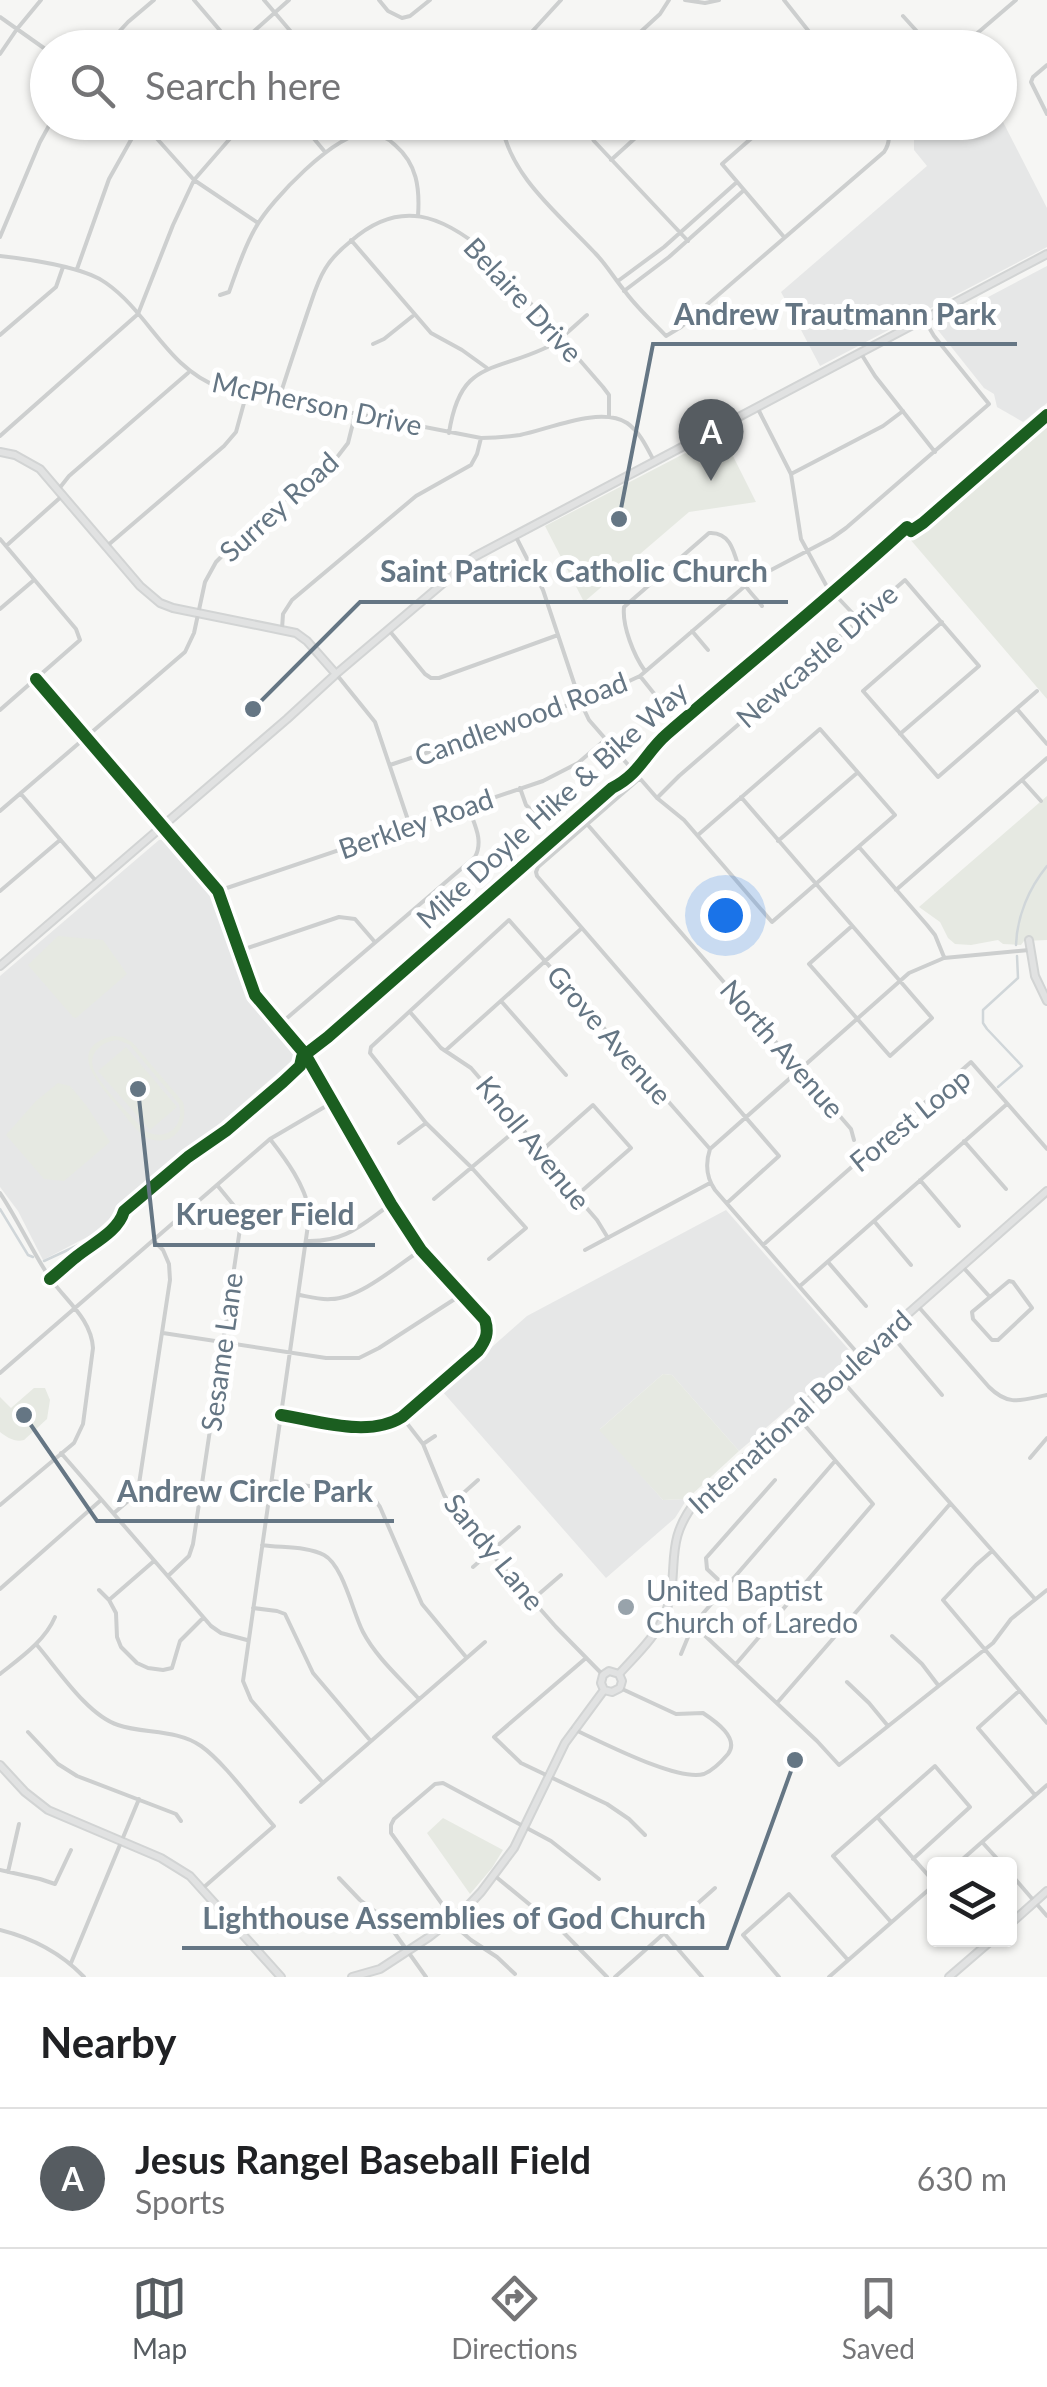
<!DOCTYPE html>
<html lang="en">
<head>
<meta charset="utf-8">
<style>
	:root { --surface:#fff; --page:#f6f6f6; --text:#202124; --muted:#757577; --line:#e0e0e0; --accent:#565c61 }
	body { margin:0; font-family:Lato,sans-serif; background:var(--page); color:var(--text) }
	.controls { position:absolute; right:30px; bottom:30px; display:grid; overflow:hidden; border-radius:10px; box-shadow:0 2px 8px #0004 }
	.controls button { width:90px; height:90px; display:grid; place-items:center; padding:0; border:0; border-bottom:2px solid var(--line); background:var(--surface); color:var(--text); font:50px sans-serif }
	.you { position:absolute; left:725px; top:915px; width:35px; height:35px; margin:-25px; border:8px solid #fff; border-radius:50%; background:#1a73e8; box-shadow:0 0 0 15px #1a73e833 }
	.badge { display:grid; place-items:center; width:65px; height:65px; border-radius:50%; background:var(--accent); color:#fff; font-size:32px; font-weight:700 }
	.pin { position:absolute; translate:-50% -82px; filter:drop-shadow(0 2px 5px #0008) }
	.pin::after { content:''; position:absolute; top:52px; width:35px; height:30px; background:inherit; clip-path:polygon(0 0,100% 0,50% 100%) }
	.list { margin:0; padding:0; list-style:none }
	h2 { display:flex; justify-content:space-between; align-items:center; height:130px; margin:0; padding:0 40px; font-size:42px }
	h2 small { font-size:32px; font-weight:400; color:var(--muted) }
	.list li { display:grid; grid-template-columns:65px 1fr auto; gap:30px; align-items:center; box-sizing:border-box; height:140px; padding:0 40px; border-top:2px solid var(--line) }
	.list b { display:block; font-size:38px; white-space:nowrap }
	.list p { margin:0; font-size:32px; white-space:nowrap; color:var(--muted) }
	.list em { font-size:32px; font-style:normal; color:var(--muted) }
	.icon { flex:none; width:55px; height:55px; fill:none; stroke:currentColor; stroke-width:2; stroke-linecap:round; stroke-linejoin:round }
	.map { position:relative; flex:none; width:1047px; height:1977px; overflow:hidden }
	.search { position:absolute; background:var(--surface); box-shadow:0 2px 8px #0004; left:30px; right:30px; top:30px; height:110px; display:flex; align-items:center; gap:25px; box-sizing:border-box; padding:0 35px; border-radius:55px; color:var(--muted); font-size:38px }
	.sheet { height:270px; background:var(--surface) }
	nav { display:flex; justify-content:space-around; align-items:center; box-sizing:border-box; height:140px; border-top:2px solid var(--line); background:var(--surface); font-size:28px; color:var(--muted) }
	nav a { display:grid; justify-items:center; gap:5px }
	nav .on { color:var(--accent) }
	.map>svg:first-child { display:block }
</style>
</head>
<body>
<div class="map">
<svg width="1047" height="1977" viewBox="0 0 1047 1977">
	<rect width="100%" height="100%" fill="#f6f6f4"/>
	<path fill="#e6e7e7" d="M1000,116L1047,208V247L820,366L781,292L927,166L914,150V138L933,123L1000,122Z
		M1047,266V403L1023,422L997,407L994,394L984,388L937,329L939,323Z
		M166,839L214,895L251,996L301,1053L91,1235L43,1260L18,1211L0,1187V976L159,840Z
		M726,1210L850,1351V1356L739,1451L672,1375L663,1374L600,1429L663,1500L687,1499L675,1518L606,1578L442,1391L527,1316Z"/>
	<path fill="#e6e9e2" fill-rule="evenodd" d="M1047,418V699L909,538Z
		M722,434L756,502L689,512L584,602L545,526Z
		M1047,796V940L1024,941L1021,945L1003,944L998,940L971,945L955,944L948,938L940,922L919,907Z
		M58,936L103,940L127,974L76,1018L73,1017L28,965Z
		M113,1036L122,1037L132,1042L183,1102C189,1123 175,1147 150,1139C137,1134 126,1116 117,1106C100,1085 64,1048 113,1036ZM118,1040L130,1045L179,1104C185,1127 166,1142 145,1131C131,1115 106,1092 96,1074C85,1056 100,1041 118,1040Z
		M126,1047L177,1107L150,1130L98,1071Z
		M58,1083L70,1086L86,1105L110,1142L64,1181L44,1179L6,1135L36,1101Z
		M663,1374L672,1375L739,1451L687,1499L663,1500L599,1430Z
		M34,1388H45L50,1400L47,1419L24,1440C16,1443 6,1437 0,1432V1397L11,1408Z
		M443,1818L503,1850L492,1868L470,1894L427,1833Z"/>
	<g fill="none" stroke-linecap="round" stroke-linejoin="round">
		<path stroke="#d0d6d9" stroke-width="2.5" d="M841,593L883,558L919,520L1047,409
			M686,723L834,599
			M1016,945C1017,916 1029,888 1047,866
			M998,1087L1022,1066L987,1029L983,1023V1010L1018,978L1017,956
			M0,1209L28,1255L33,1257
			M44,1261L85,1242L101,1229L104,1233"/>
		<defs>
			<path id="secondary" d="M0,452L15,455L40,469L140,586L160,603L173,608L296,633L307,641L336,674
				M1029,940L1035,976L1047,1001
				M0,966L287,719L336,674L474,557L1047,254
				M604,1690L601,1683L603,1675L609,1671L619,1674
				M0,1765L25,1792L48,1810L161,1858L190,1876L281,1977
				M1010,1924L1047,1891
				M352,1977L380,1969L429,1937L466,1908L481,1892L514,1848L565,1743L604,1690L612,1692L620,1688L622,1681L619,1674C636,1655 657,1636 666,1612C681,1568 662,1543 697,1500L1047,1191
				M949,1977L992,1940"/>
		</defs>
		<use href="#secondary" stroke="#d2d4d4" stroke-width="10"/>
		<path stroke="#cdcfcf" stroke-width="4" d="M194,0L235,48
			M264,0L304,47
			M379,0L388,11L402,18L410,16L430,0
			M685,0L705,3L719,0
			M784,0L822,48
			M903,16L932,48
			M0,17L48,51
			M104,48L128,22L154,0
			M218,48L228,39
			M235,48L289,0
			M517,48L561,0
			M623,48L660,14L669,0
			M960,48L1016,0
			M0,54L17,29L41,0
			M1047,65L1033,77L1031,82L1047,114
			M142,122L194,180L258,223
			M300,122L325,152
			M501,122C510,177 559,214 595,253C606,264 614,278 624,290C636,307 652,321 666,336L681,327L884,152C891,142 890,132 883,122
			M584,122L594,141L688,241
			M770,122L722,164L784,237
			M384,137L400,122
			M611,160L653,122
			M0,237L40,142L51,122
			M351,240L431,333L462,350L487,368
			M0,256C27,259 84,267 106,283C149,313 167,368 219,387L481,438C494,438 507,437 520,435C550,429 600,406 627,423C640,432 647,448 654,461
			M77,269L109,179L141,122
			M618,281L664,247L737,182
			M624,291L669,257L743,191
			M220,295L229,292C237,270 244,247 256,227C271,200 335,133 367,133C376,132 388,138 395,145C417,164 420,188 418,216
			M0,335L56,287L63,267
			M373,344L384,339L414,315
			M860,352L875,376L935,452
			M279,399C288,370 298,341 308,311C313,297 317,282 325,269C332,257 341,249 351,241C400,198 442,215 487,253L603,387L609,395V417
			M757,407L791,474L801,539L826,585L858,619
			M449,433C460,362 490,373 543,349C559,342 573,327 587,315
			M0,436L138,314L173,225L194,180L234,134L247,122
			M791,474L883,426L903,411
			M58,490L69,476L188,373
			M515,535L543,590L580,701L589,720L657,798L684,820L772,922L895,815L820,729L698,835
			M0,539L76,629L80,640L0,710
			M6,546L62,496
			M107,546L224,446L236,432L247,392
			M0,609L34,580
			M942,622L863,691L938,777L1037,691
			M282,629L283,614L292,600L416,496L471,465L477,454L481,438
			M388,629L425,674L431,678H439L558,635
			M692,631L708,650
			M645,671C634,656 622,626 624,607L709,533C737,531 735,567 745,585C750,593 757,599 762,606
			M337,675L375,722L410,826
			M640,676L656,696
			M36,679L218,891L255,995L305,1054L391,1204L421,1250L485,1320C489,1333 486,1340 478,1351L402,1417C369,1438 319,1421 281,1415
			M1017,709L1047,744
			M390,765L599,695L640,676L752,580L832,538L846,528L989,404L934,336L924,319
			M639,779L538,867L536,872L537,876L779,1156L727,1203
			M1022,780L1041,801
			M520,788L526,805L533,812
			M21,794L96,881
			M741,797L932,1018L890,1056L809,964L852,926
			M657,798L679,776L905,580L979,666L900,734
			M0,811L185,652L194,633L205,582L216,562L244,534L338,456L348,443L355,415
			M587,824L851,1129L854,1140
			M778,841L857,773
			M859,847L927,925L935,935L944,957
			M896,890L1047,758
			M0,891L60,840
			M218,891L543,781L578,763L605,740
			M239,951L339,917L355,919L374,941
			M501,1001L566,1075
			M410,1012L441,1048L471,1068L521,1126L539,1153L597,1220L608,1238
			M280,1024L475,857C484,840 474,824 468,806
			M445,1051L582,928
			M270,1139C288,1162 303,1183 310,1211L243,1681L251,1700L323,1783
			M964,1141L1006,1189
			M399,1143L426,1123
			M710,1149L909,973L944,958L1029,950
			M710,1149C705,1164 706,1177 715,1190L860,1356
			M539,1153L593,1105L631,1148L576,1196
			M920,1180L959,1226
			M0,1193C18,1220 31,1249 48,1275C64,1300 91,1317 93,1348L83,1424L74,1443L0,1505
			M434,1199L521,1126
			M874,1221L911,1265
			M307,1241C346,1242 361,1225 391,1204
			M763,1245L971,1062L1047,1149
			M585,1250L710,1183
			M489,1259L526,1228L471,1167L426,1123L370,1053L371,1047L509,920L710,1149
			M828,1262L866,1306
			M962,1266L989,1296
			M1009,1281L1013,1282L1032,1308L998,1340H992L973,1319L972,1312Z
			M800,1286L1007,1104
			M300,1295C310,1297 321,1300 331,1299C359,1299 398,1265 421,1250
			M917,1305L989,1387C1009,1407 1022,1400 1047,1395
			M888,1331L942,1395
			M163,1333L326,1358H359L379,1348L461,1295
			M0,1373L270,1139L333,1102
			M838,1376L1035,1599
			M402,1417L423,1444L444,1495L459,1517L556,1627L603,1675
			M423,1444L435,1436
			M61,1453L211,1626L221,1633L247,1640
			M1030,1458L1047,1438
			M272,1481L361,1493L373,1497L380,1507L422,1604L466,1657
			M450,1505L478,1480
			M114,1513L133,1497L139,1484L170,1280L169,1264L163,1250L154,1241
			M262,1545C281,1548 307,1546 324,1555C343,1565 353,1613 363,1632C376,1657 400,1678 419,1699
			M992,1551L976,1565L943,1600L1047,1723
			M154,1561L109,1600L116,1613L117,1637L121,1647L137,1663L148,1668L163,1670L172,1668L180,1641L203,1618
			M473,1567L519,1527
			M168,1576L189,1556L193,1544L241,1222L240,1213L217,1185
			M726,1587L707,1569L706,1558L775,1480
			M0,1589L101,1500
			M99,1590L109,1600
			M532,1600L561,1575
			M253,1608L277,1611L285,1614L313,1673L369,1739
			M666,1614L693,1625L700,1631L817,1741L839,1765L993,1643L1011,1619L1047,1590
			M892,1636L922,1664L938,1685
			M36,1644C57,1668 87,1715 118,1725C144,1734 177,1729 201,1746C224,1762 254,1804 274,1826L203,1888
			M681,1654L693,1625L835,1461
			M586,1658L494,1737L521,1763L607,1804L629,1819L645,1835
			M736,1664L873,1504L795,1414
			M0,1674C20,1658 45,1641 55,1617
			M847,1682L869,1703L888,1726
			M1019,1691L978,1728L1035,1795
			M777,1703L950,1504
			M573,1729C600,1741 677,1782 704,1774C714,1770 722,1761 728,1754C740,1738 715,1721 703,1713L676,1714L620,1688
			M28,1732L58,1764L77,1776L176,1814L181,1821
			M301,1802L485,1642
			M878,1818L934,1882
			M982,1842L1002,1864
			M957,1864L1047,1785
			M0,1870L40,1879L55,1884L71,1850
			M8,1872L19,1824
			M1010,1873L1047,1916
			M495,1876L563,1932L607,1977
			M339,1878L360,1900L384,1918L426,1977
			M891,1922L833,1856L935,1766L970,1807L913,1859
			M0,1930C32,1938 61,1953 84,1977
			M664,1933L702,1977
			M71,1963L139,1799
			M515,1974L497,1957L471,1940L463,1933L391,1833V1825L394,1819L435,1784L443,1783L551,1841L599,1879
			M615,1977L715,1888
			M779,1977L743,1935L789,1894L848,1960
			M829,1977L934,1885"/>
		<use href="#secondary" stroke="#e1e2e2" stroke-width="6"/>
		<defs>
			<path id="cycleway" d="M36,679L218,891L255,995L305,1054L391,1204L421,1250L485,1320C489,1333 486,1340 478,1351L402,1417C369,1438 319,1421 281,1415
				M50,1279C59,1272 67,1264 76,1257C93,1243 118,1232 124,1211L188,1157L227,1130L283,1082L300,1066L302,1057L328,1037L612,788C641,773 645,753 667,734C747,665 829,598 907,527L911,531L923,523L1047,415"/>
		</defs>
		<use href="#cycleway" stroke="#fff" stroke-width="19"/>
		<use href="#cycleway" stroke="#1b5e20" stroke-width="12"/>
	</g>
	<circle fill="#98a3ab" stroke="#fff" stroke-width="4" cx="626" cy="1607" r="10"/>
	<g text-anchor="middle" stroke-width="10" stroke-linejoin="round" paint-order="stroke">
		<g font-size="28" fill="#657684" stroke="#fff">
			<text transform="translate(523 300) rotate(47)" y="10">Belaire Drive</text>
			<text transform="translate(317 404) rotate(12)" y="10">McPherson Drive</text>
			<text transform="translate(279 507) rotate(-42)" y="10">Surrey Road</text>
			<text transform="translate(817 656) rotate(-41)" y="10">Newcastle Drive</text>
			<text transform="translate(521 719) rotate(-20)" y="10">Candlewood Road</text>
			<text transform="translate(552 805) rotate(-42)" y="10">Mike Doyle Hike &amp; Bike Way</text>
			<text transform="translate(416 824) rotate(-19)" y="10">Berkley Road</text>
			<text transform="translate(609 1035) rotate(49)" y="10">Grove Avenue</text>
			<text transform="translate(782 1049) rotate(49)" y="10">North Avenue</text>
			<text transform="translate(910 1120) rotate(-39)" y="10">Forest Loop</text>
			<text transform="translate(533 1143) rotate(51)" y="10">Knoll Avenue</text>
			<text transform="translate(222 1352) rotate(-82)" y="10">Sesame Lane</text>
			<text transform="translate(800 1412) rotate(-42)" y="10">International Boulevard</text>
			<text transform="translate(494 1552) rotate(51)" y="10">Sandy Lane</text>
		</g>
		<g font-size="28" fill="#657684" stroke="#fff" text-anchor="start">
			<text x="646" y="1601">United Baptist<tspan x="646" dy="32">Church of Laredo</tspan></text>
		</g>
	</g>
	<path fill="none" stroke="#657684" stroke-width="4" d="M619 519L653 344H1017M253 709L360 602H788M138 1089L155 1245H375M24 1415L97 1521H394M795 1760L727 1948H182"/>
	<g fill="#657684" stroke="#fff" stroke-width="4">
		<circle cx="619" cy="519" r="10"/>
		<circle cx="253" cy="709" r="10"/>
		<circle cx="138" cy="1089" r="10"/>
		<circle cx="24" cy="1415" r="10"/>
		<circle cx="795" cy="1760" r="10"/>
	</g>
	<g font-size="30" text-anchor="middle" font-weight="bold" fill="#657684" stroke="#fff" stroke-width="10" stroke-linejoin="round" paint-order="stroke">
		<text x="835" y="325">Andrew Trautmann Park</text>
		<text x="574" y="582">Saint Patrick Catholic Church</text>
		<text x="265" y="1225">Krueger Field</text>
		<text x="245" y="1502">Andrew Circle Park</text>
		<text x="454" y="1929">Lighthouse Assemblies of God Church</text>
	</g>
</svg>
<div class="controls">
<button><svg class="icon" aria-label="layers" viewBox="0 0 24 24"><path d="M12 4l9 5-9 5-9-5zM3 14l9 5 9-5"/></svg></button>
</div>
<div class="you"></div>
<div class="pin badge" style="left:711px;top:481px">A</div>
<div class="search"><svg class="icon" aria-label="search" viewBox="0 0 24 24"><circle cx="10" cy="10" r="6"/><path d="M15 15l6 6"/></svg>Search here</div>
</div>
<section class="sheet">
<h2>Nearby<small></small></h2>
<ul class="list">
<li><span class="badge">A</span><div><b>Jesus Rangel Baseball Field</b><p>Sports</p></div><em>630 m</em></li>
</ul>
</section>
<nav>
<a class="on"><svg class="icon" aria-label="map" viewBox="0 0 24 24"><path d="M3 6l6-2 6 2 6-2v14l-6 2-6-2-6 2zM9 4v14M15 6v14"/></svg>Map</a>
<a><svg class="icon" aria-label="directions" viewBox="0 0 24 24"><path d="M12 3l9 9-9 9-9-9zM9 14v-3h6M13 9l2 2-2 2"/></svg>Directions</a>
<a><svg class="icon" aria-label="saved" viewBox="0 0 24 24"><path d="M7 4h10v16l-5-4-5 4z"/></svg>Saved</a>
</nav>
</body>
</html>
